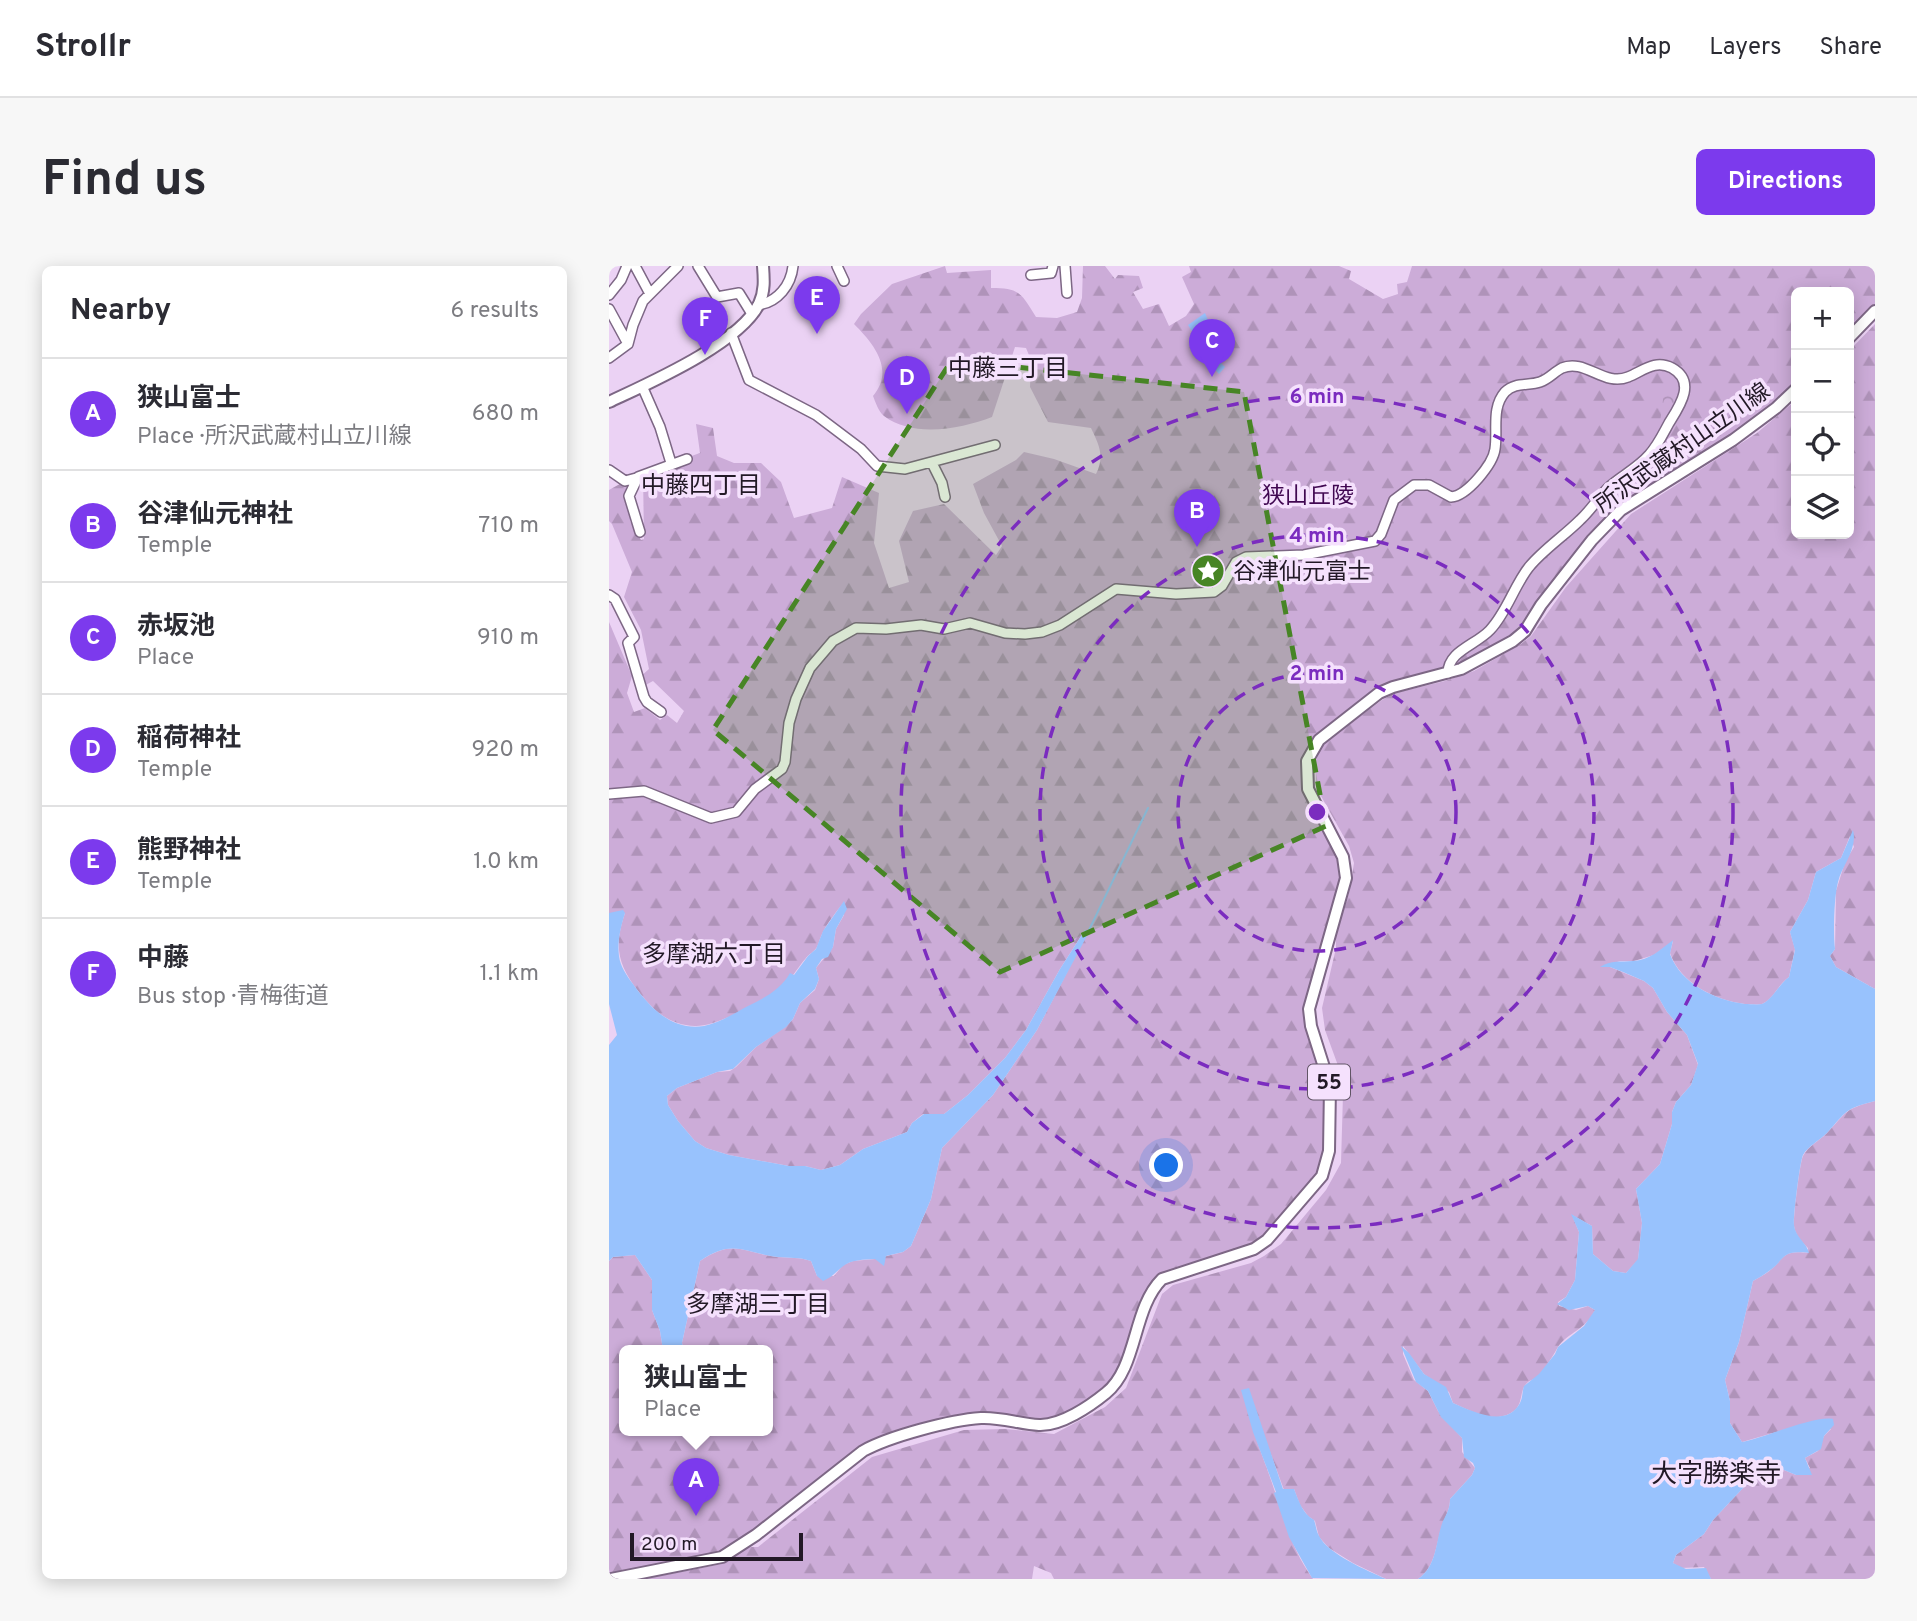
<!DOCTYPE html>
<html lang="en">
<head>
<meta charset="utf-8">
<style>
	:root { --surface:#fff; --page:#f7f7f7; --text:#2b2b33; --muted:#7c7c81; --line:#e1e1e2; --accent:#7c3aed }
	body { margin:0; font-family:Overpass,"Noto Sans JP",sans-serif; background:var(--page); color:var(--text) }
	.controls { position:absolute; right:21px; top:21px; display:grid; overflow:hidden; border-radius:10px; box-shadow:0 4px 18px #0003 }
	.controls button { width:63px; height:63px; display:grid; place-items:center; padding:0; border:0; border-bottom:2px solid var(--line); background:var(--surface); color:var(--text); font:35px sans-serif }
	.scale { position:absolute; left:21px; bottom:18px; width:173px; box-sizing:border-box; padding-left:7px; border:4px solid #221926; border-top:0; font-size:19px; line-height:24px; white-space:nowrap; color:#221926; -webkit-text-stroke:5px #f5e1fd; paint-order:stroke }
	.you { position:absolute; left:558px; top:900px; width:24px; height:24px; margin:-18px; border:5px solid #fff; border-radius:50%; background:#1a73e8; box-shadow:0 0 0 10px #1a73e833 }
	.badge { display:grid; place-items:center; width:46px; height:46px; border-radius:50%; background:var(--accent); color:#fff; font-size:23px; font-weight:700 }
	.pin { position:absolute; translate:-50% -58px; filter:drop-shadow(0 2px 4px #0008) }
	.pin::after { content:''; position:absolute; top:37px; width:24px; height:21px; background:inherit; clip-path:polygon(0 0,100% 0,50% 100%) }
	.popup { position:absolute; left:10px; top:1079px; width:154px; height:91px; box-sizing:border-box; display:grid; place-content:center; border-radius:10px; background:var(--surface); filter:drop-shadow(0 2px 5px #0005); font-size:23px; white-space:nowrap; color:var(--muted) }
	.popup b { font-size:26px; color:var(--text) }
	.popup::after { content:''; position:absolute; left:50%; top:100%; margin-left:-14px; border:14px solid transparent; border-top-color:var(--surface) }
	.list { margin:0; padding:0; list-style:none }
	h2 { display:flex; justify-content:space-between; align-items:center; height:91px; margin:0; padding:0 28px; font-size:30px }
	h2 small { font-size:23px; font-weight:400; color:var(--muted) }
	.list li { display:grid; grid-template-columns:46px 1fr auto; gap:21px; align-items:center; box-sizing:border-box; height:112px; padding:0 28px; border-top:2px solid var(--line) }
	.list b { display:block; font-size:26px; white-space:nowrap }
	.list p { margin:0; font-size:23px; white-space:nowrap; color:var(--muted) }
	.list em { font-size:23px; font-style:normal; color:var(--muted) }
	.icon { flex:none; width:38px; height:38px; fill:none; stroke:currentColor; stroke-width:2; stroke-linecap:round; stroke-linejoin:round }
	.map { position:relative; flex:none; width:1266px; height:1313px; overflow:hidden; border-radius:10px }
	header { display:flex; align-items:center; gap:42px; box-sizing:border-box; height:98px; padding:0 35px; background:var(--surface); border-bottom:2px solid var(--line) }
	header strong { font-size:33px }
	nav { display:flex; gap:38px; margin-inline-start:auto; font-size:24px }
	.intro { display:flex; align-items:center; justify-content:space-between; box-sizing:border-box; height:168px; padding:0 42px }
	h1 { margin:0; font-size:49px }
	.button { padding:18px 32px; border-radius:10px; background:var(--accent); color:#fff; font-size:24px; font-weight:700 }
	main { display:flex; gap:42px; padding:0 42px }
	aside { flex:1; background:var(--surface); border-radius:10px; box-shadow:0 4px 18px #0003 }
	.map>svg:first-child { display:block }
</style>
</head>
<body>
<header>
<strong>Strollr</strong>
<nav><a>Map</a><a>Layers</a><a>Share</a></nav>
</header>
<div class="intro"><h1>Find us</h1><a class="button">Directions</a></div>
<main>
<aside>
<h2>Nearby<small>6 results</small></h2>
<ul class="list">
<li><span class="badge">A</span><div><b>狭山富士</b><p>Place · 所沢武蔵村山立川線</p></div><em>680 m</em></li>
<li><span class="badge">B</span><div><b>谷津仙元神社</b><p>Temple</p></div><em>710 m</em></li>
<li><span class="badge">C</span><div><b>赤坂池</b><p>Place</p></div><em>910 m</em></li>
<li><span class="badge">D</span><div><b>稲荷神社</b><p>Temple</p></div><em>920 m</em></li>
<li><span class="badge">E</span><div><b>熊野神社</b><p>Temple</p></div><em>1.0 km</em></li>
<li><span class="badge">F</span><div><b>中藤</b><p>Bus stop · 青梅街道</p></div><em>1.1 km</em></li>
</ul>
</aside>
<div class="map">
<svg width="1266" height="1313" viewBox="0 0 1266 1313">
	<defs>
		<pattern id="forest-firs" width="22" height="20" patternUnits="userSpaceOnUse" patternTransform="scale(1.75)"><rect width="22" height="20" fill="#ccacd8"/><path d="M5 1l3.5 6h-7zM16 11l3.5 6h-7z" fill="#af93b9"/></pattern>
		<pattern id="park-crowns" width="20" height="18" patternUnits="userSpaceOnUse" patternTransform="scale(1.75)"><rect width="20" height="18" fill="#ccacd8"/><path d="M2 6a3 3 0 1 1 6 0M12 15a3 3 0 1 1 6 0" fill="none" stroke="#af93b9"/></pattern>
	</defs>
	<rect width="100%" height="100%" fill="#ebd2f4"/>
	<path fill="url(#forest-firs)" d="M336,0L338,7L382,4V22C411,22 412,27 427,51L448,52L468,46L473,32L474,0H496L506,13L509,9L530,10L534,22L524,26L534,43L550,38L560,60L577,50L585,38L573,11L582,6L580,0H730L742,5L740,13L774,33L789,28L788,18L798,16L803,0H1266V45L1240,72V26H1187V123L1167,142L1012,244L916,365L865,398L784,421L710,474L697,511L736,601L700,743L721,820L713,910L658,974L553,1013L502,1122L440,1158L386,1152L269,1178L128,1283L0,1313V995L4,991L26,989L43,1014V1044L51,1065L54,1084H15V1164H159V1084H75L73,1077L91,995C125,972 134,987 169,991C181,992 190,991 202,995L208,1010H225L234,999L244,995L266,993L294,986L302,980L322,933L333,882L384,829L428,764L480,664H476L451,703L417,764L396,792L359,829L335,848H314L303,857L298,866L254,883L231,899L212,904L196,900H180L120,889L97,882L86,875L69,855L59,839L58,830L68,822L108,806L121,805L127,801L147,781L176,761L184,753L191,737L206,724L210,713L207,702L224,681L227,663L235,649V636C228,645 219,656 214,666C211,671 210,677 208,681C205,686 200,688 197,692C188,702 183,713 173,721C155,734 108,761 86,760C60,759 45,745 30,726C8,698 5,680 16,647H0V356L23,410L18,427L25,446L36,442L51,454L58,449L68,457L75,445L44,415L33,421L30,412L40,403L32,364L15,331L23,306L3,258L0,255V224L27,209L17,233L25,249L21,255L32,274L35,273L34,207L91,187L87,158L104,162L108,190L125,197H152L172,216L185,252L223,242L233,211L270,227L265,277L280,322L300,316L290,275L304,245L335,238L387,289L393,280L375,247L364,218L407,194L415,186L445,193L487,208C496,190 490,179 482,162L439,156L421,121L422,94L417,82L406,81L383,151C352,163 304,172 275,150C269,145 267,137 264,130C286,104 265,78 245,58L252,48L283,18Z
		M1266,58V723L1227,701L1221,690L1226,683L1227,625L1236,596L1245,581L1241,570L1232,592L1207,606L1199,634L1181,666L1186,683L1180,711C1169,718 1165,733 1153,738C1148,739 1141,738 1136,738C1106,734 1072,718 1061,687L1064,675L1045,689L1025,695H1011L993,701H1001L1035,715L1044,722L1058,746L1078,769L1089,799L1082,819L1067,836L1063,846V858L1051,898L1027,923L1033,957L1029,994L1017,1007L1004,1005L984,988L983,960L963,949L970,966L966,1014L957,1031L949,1036L950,1040L967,1044L979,1040L986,1044C978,1063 958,1067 949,1081C943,1091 936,1104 927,1112C923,1114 921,1114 918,1117C909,1126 916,1141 900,1148C880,1157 861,1144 844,1137L840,1126L815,1108L794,1080V1088L805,1114L819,1125L829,1145L853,1172V1186L866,1202L863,1209L841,1233C841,1242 838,1247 835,1255C826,1275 829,1299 809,1313H777L744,1297L720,1282L710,1271L706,1255L699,1250L691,1239L685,1223L675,1224L651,1159L645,1166C651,1185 659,1204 665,1223C677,1257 682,1282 704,1313H445L442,1307L425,1300L423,1313H35L113,1298L141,1281H149L263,1191L355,1164L396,1163L445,1168L496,1141L517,1122L553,1028L564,1019L642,997L655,990L672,978L717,924L732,897L734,828L731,805L716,764L713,742L727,682V669L740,627L745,597L740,580L712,530L707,517V494L711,483L720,473L773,434L786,427L836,415L865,405L912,378L922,370L957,321L1022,248L1148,167L1187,134V268H1240V85Z
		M1266,835V1313H1102L1095,1301L1072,1302L1064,1297L1067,1289L1095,1268L1104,1254L1135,1221L1149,1210L1168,1201L1187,1209L1201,1202L1196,1192L1209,1185L1215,1170L1222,1163L1198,1157L1133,1176L1121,1157V1135L1116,1114L1130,1076L1144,1015C1149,1012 1155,1009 1159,1006C1177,992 1172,984 1199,987V982C1193,976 1186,969 1185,960C1184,953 1191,895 1194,890C1199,880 1210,875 1218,867C1238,846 1235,843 1266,835Z"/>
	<path fill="url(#park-crowns)" d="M1050,101C1065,104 1069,111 1073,125L1053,166L1050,164L1057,111Z"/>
	<path fill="#98c2fd" d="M596,47L609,77L607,92L616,101L610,108C596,95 590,75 579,59Z
		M1244,564C1249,583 1233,599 1229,616C1225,632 1224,667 1226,683L1221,690L1227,701L1266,723V835C1235,843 1238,845 1218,867C1210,875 1199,880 1194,889C1191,895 1184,951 1185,959C1186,971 1198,977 1200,987C1171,984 1178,992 1160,1005C1155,1009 1149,1012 1144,1015L1130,1076L1116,1114L1121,1135V1157L1133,1176C1154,1172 1207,1149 1224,1153L1225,1159L1215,1170L1212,1183L1196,1192L1203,1209H1187L1168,1201L1149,1210L1135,1221L1104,1254L1095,1268L1067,1289L1064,1297L1077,1303L1097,1302L1102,1313H809C829,1299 826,1275 834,1255C838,1247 841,1242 841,1233L863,1209L866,1202L864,1197L855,1191L853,1172L832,1151L819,1125L807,1116L792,1080L800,1087L815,1108L837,1121L844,1137C863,1145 897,1163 911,1137C914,1131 913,1126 915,1120L930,1108L946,1088L949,1081L975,1060L986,1044L979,1040L960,1044L948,1038L957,1031L966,1014L970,966L962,948L983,960L984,988L1004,1005L1017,1007L1029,993L1033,957L1027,923L1051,898L1063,858V846L1067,836L1082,819L1089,798L1078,769L1058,746L1044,722L1035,715L1014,706L1001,701H991C1002,694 1012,696 1024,695C1041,694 1051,684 1064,674L1061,688C1072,718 1106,734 1136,738C1141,738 1148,739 1153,738C1165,732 1169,719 1180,711L1186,684L1181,666L1199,634L1207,606L1232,592Z
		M235,635L238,643L227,663L224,681L219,691L213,693L207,702L210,713L206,723L191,737L184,753L177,761L147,781L124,803L108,806L68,822L58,830L59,839L69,855L86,875L97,882L120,889L180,900H196L212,904L231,899L254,883L298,866L303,857L315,848H335L359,829L396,792L417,764L451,703L476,664H481L428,764L384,829L333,882L322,933L302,980L294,986L277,990L275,1000L266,993C255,994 242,993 233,1001C226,1007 223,1011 214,1015L208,1010L202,995C190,991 181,992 169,991C135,987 124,972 91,995L73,1077L75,1084H54L51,1065L43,1044V1014L26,989L4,991L0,995V779L8,769L0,738V647L14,644L16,647C12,660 8,675 10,690C11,700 18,710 24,718C41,742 63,765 95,760C110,757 126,747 139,740C156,732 172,723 181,707L185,709L199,690L207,683L214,665Z
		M640,1122L674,1223H685C690,1235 693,1247 705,1254C707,1259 707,1265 710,1270C719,1288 759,1305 777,1313L703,1312L680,1271L665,1227L667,1226L644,1166L632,1124Z"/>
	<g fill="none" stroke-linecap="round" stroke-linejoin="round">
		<path stroke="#98c2fd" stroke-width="2" d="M480,664L539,542"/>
		<defs>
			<path id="minor" d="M26,0L41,28
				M89,0L108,31L130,27L143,48
				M228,0L235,15
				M456,0L458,27
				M422,9L442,7L444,0
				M0,29L12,14L18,0
				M149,39C169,36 182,19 184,0
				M0,43L19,78
				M122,67L140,114L207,149L252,183L268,200L296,203L386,179
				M0,92L19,78L24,59L34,35L69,0
				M33,120L51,161L62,197
				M323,197L333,217L336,231
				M0,204L16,215L31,211
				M31,266L20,230L29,211L78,193
				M0,329L6,333L25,371L19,377L35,431L38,436L52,446
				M0,528L35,525L102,552L127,546L146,523L173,503L176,496L180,457L187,433L201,402L224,375L247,362L277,363L312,359L335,363L361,357L396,367L416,368L433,366L451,359L507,323L567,328L605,326L613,320L627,296L637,291L695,289L766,275L772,268L785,234L805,219H820L842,231C858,230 884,198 886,183C889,164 882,142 896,126C906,116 919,120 931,116C940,113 945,106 953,102C976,92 995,121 1019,111C1034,105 1046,93 1063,102C1088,116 1070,141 1060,157C1054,168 1049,179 1040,189C1029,202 1012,210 999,222C989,232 982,244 971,254C955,270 935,283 920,301C905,320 898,346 881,364C867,379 839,385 839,407"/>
			<path id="major" d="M1240,72L1266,45
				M0,136C40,117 130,78 150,38C156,25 155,13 154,0
				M2,1313L113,1291L147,1269L254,1185C281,1170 342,1154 372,1152C392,1151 411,1158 430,1159C452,1160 481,1140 497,1127C529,1101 523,1043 553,1013L645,983L658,974L713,910L720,885L721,820L702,760L700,743L737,612L734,591L699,523L698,495L710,474L770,427L784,421L852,403L904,375L916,365L932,339L983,274L1012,244L1124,174L1167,142L1187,123"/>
		</defs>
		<use href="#minor" stroke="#7d6785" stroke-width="12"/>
		<use href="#major" stroke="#7d6785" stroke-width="14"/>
		<use href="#minor" stroke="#fff" stroke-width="9"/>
		<use href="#major" stroke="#fff" stroke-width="10"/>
	</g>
	<path fill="#478525" fill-opacity="0.2" stroke="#478525" stroke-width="5" stroke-dasharray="14 9" stroke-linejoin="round" d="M343,94L635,126L717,560L391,706L104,464Z"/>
	<g fill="none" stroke="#7b2cbf" stroke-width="3.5" stroke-dasharray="12 9">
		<circle cx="708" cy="546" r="139"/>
		<circle cx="708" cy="546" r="277"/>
		<circle cx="708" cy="546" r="416"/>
	</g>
	<defs>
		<symbol id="sight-disc" viewBox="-11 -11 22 22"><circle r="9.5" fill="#478525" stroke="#f5e1fd"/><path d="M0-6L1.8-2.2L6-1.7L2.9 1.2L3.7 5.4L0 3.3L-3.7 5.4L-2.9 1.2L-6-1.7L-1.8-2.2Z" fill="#fff"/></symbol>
	</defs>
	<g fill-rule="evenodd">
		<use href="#sight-disc" x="580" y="286" width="38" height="38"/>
	</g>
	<g text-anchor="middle" stroke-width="7" stroke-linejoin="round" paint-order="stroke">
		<rect fill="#f5e1fd" stroke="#615566" stroke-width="2" x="699" y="798.5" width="42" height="35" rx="5"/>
		<g font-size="21" font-weight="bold" fill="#221926">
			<text x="720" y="823">55</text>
		</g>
		<g font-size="23" fill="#221926" stroke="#f5e1fd">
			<text transform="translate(1073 181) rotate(-35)" y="8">所沢武蔵村山立川線</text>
		</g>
		<g font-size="23" fill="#400851" stroke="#f5e1fd">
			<text x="699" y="237">狭山丘陵</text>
		</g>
		<g font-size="23" fill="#221926" stroke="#f5e1fd" text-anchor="start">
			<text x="624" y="313">谷津仙元富士</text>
		</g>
		<g font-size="24" fill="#221926" stroke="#f5e1fd">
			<text x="399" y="110">中藤三丁目</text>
			<text x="92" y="227">中藤四丁目</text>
			<text x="105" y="696">多摩湖六丁目</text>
			<text x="149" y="1046">多摩湖三丁目</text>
		</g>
		<g font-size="26" fill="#221926" stroke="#f5e1fd">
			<text x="1107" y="1216">大字勝楽寺</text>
		</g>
	</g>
	<circle cx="708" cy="546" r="10" fill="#7b2cbf" stroke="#f5e1fd" stroke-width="3.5"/>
	<g font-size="21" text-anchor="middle" font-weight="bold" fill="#7b2cbf" stroke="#f5e1fd" stroke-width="7" stroke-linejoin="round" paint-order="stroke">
		<text x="708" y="137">6 min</text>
		<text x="708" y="276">4 min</text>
		<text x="708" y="414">2 min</text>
	</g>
</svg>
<div class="controls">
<button>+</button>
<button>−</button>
<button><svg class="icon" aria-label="locate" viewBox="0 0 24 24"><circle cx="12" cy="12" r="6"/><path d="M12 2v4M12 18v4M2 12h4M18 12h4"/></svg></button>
<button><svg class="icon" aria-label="layers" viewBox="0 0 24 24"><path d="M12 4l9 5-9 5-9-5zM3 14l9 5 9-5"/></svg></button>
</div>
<div class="scale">200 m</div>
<div class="you"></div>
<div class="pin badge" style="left:87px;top:1250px">A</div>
<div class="popup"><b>狭山富士</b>Place</div>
<div class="pin badge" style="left:588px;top:281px">B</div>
<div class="pin badge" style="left:603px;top:111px">C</div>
<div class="pin badge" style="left:298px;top:148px">D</div>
<div class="pin badge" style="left:208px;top:68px">E</div>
<div class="pin badge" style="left:96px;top:89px">F</div>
</div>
</main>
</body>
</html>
